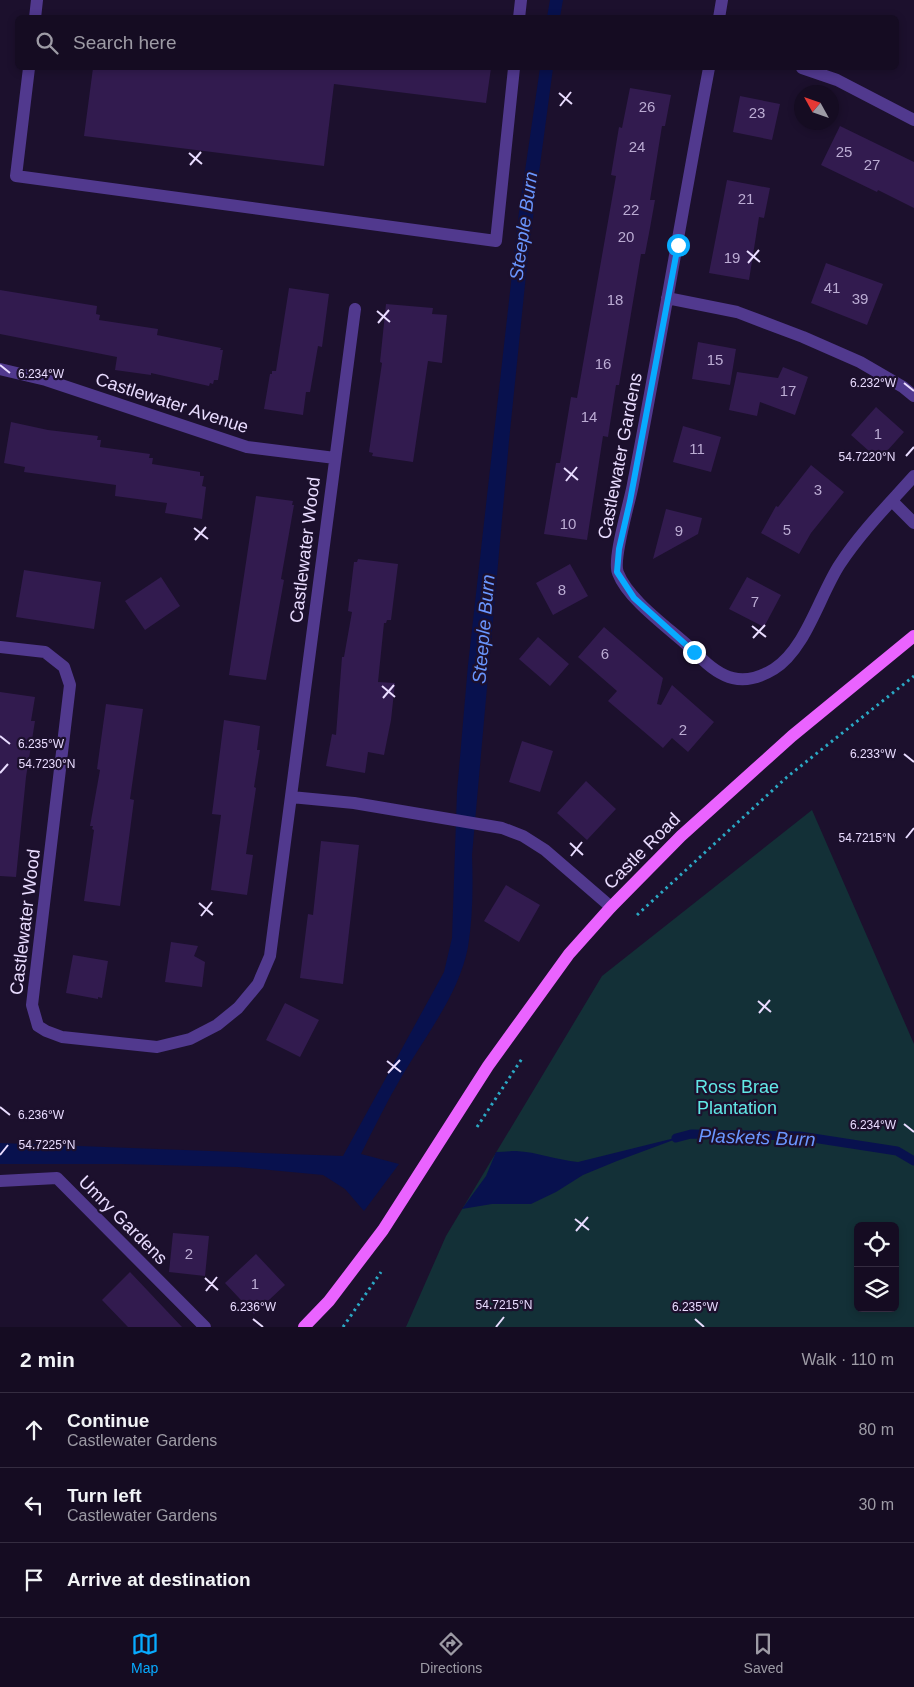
<!DOCTYPE html>
<html lang="en">
<head>
<meta charset="utf-8">
<style>
	:root { --surface:#150c22; --page:#1e152a; --text:#f1f3f6; --muted:#9d9ba5; --line:#342c40; --accent:#08abff }
	body { margin:0; font-family:Arial,sans-serif; background:var(--page); color:var(--text) }
	.controls { position:absolute; right:15px; bottom:15px; display:grid; overflow:hidden; border-radius:8px; box-shadow:0 2px 8px #0003 }
	.controls button { width:45px; height:45px; display:grid; place-items:center; padding:0; border:0; border-bottom:1px solid var(--line); background:var(--surface); color:var(--text); font:25px sans-serif }
	.compass { position:absolute; left:794px; top:85px; width:45px; height:45px; border-radius:50%; background:var(--surface); box-shadow:0 2px 8px #0003; rotate:310deg }
	.stop { position:absolute; width:15px; height:15px; margin:-11px; border:4px solid #08abff; border-radius:50%; background:#fff }
	.stop.end { background:#08abff; border-color:#fff; box-shadow:0 1px 5px #0008 }
	.list { margin:0; padding:0; list-style:none }
	h2 { display:flex; justify-content:space-between; align-items:center; height:65px; margin:0; padding:0 20px; font-size:21px }
	h2 small { font-size:16px; font-weight:400; color:var(--muted) }
	.list li { display:grid; grid-template-columns:32px 1fr auto; gap:15px; align-items:center; box-sizing:border-box; height:75px; padding:0 20px; border-top:1px solid var(--line) }
	.list b { display:block; font-size:19px; white-space:nowrap }
	.list p { margin:0; font-size:16px; white-space:nowrap; color:var(--muted) }
	.list em { font-size:16px; font-style:normal; color:var(--muted) }
	.icon { flex:none; width:28px; height:28px; fill:none; stroke:currentColor; stroke-width:2; stroke-linecap:round; stroke-linejoin:round }
	.map { position:relative; flex:none; width:914px; height:1327px; overflow:hidden }
	.search { position:absolute; background:var(--surface); box-shadow:0 2px 8px #0003; left:15px; right:15px; top:15px; height:55px; display:flex; align-items:center; gap:12px; box-sizing:border-box; padding:0 18px; border-radius:8px; color:var(--muted); font-size:19px }
	.sheet { height:290px; background:var(--surface) }
	nav { display:flex; justify-content:space-around; align-items:center; box-sizing:border-box; height:70px; border-top:1px solid var(--line); background:var(--surface); font-size:14px; color:var(--muted) }
	nav a { display:grid; justify-items:center; gap:2px }
	nav .on { color:var(--accent) }
	.map>svg:first-child { display:block }
</style>
</head>
<body>
<div class="map">
<svg width="914" height="1327" viewBox="0 0 914 1327">
	<rect width="100%" height="100%" fill="#1c102d"/>
	<path fill="#133037" fill-rule="evenodd" d="M812,810L914,1044V1327H406L446,1236L602,976ZM858,1226H895V1308H858Z"/>
	<path fill="#08114e" d="M550,0H563L560,17H547Z
		M540,68H553L528,255L509,441L472,855C473,886 473,916 468,947C459,994 426,1035 402,1076C387,1101 374,1128 361,1154L399,1164L364,1211L345,1189L323,1175L238,1167L121,1164H0V1143L343,1156L444,972L452,938L457,792L468,665L519,212Z
		M687,1135L617,1161L583,1175L556,1192L531,1204H492L462,1209L486,1176L496,1152C503,1152 510,1151 516,1151C537,1152 557,1160 578,1162Z"/>
	<g fill="none" stroke-linecap="round" stroke-linejoin="round">
		<path stroke="#08114e" stroke-width="9" d="M676,1138L691,1134L800,1136L897,1151L914,1161"/>
	</g>
	<path fill="#321b4f" d="M93,68H491L486,103L334,84L324,166L84,136Z
		M630,88L671,95L665,126H662L650,200H655L650,228L645,254H641L619,385H616L608,437L603,436L587,540L544,534L556,463H560L571,397L577,398L616,176L611,175L619,127L622,128Z
		M740,96L780,104L772,140L733,132Z
		M840,126L914,162V208L878,190L877,192L821,165Z
		M727,180L770,188L764,218L759,217L749,280L709,273Z
		M826,263L883,284L867,325L811,303Z
		M289,288L329,294L322,347L318,346L310,392H306L303,415L264,409L270,374H272V371H276Z
		M0,290L97,306L96,314L100,315L99,320L158,329L157,335L221,348L220,350H223L218,380H214L213,384L210,383L209,386L151,373V375L115,370L117,357L0,334Z
		M386,304L433,308L432,314L447,315L442,363L428,361L413,462L372,456L373,453L369,452L382,363L380,362Z
		M698,342L736,349L730,385L692,379Z
		M783,367L808,377L795,415L760,402L757,416L729,410L737,372L778,378Z
		M876,407L904,432L879,460L851,435Z
		M11,422L48,430L98,436L97,440H101L100,447L150,454L149,458H153L152,464L200,472V476H204L202,486L206,487L202,519L165,513L167,503L115,496L116,485L24,472L25,467L4,463Z
		M683,426L721,437L711,472L673,462Z
		M811,465L844,492L811,533L799,554L761,533L776,506L778,507Z
		M256,496L293,501L292,505H294L281,579L284,580L266,680L229,675Z
		M666,509L702,518L698,534L653,559Z
		M358,559L398,564L391,620H387L386,623H384L378,682L395,683L391,720L384,755L368,752L365,773L326,766L332,734L336,735L342,657H344L352,612L348,611L354,562H357Z
		M570,564L588,596L553,615L536,583Z
		M24,570L101,582L94,629L16,617Z
		M161,577L180,606L145,630L125,601Z
		M747,577L781,595L764,627L729,609Z
		M604,627L663,678L657,704L661,705L672,685L714,722L688,752L672,738L663,748L608,701L617,691L578,657Z
		M538,637L569,664L550,686L519,659Z
		M0,692L35,697L31,721H35L26,777L16,877L0,876Z
		M106,704L143,709L130,799L134,800L120,906L84,901L94,830L92,829L93,826H90L100,770L97,769Z
		M224,720L260,726L257,750H260L254,787L256,788L246,854L253,855L247,895L211,890L221,815L212,814Z
		M522,741L553,751L540,792L509,782Z
		M586,781L616,809L587,840L557,813Z
		M321,841L359,845L343,984L300,978L308,914L313,915Z
		M506,885L540,905L519,942L484,921Z
		M171,942L198,946L194,956L205,962L202,987L165,982Z
		M73,955L108,961L102,998L98,997V999L66,993Z
		M285,1003L319,1020L300,1057L266,1040Z
		M173,1233L209,1236L205,1276L169,1272Z
		M256,1254L285,1285L254,1314L225,1283Z
		M130,1272L182,1327H128L102,1300Z"/>
	<g fill="none" stroke-linecap="round" stroke-linejoin="round">
		<path stroke="#2ba9c5" stroke-width="3" stroke-dasharray="2.5 4" stroke-linecap="butt" d="M637,915L787,777L914,676
			M477,1127L523,1057
			M343,1327L381,1272"/>
		<path stroke="#51398e" stroke-width="12" d="M35,18L37,0
			M519,18L521,0
			M29,68L16,176L496,241L514,68"/>
		<path stroke="#51398e" stroke-width="12" d="M719,18L722,0
			M709,68C683,206 660,345 633,484C630,502 612,559 618,573C629,602 675,632 698,655C721,679 743,688 774,669C806,649 820,594 840,564C861,532 889,504 914,476
			M802,68L837,80L914,120
			M667,298L737,312L803,337L860,362L903,387L914,396
			M0,369L46,380L247,447L335,458
			M892,501L914,523
			M0,647L45,652L64,667L70,685L32,1005L38,1026L46,1031L62,1037L157,1047L190,1039L217,1025L238,1008L258,984L270,956L355,309
			M291,797L354,803L502,828L523,836L545,850L611,907
			M0,1181L57,1178L205,1327"/>
		<path stroke="#ea63ff" stroke-width="12" d="M304,1327L329,1301L383,1230L488,1066L569,954L611,907L681,836L792,736L914,636"/>
	</g>
	<g fill="none" stroke-linecap="round" stroke-linejoin="round">
		<path stroke="#08abff" stroke-width="6" d="M678,245L630,501L619,549L617,572L634,598L694,652"/>
	</g>
	<path fill="none" stroke="#e9dcff" stroke-width="2" d="M559,93L572,104M560,106L571,92M189,153L202,164M190,165L201,152M747,251L760,262M748,263L759,250M377,311L390,322M378,323L389,310M0,365L10,373M904,383L914,391M906,456L914,447M564,468L578,480M566,481L577,467M194,528L208,539M195,540L206,527M752,626L766,637M753,638L765,625M382,686L395,697M383,698L394,685M0,736L10,744M904,754L914,762M0,773L8,764M906,838L914,828M570,843L583,855M571,856L582,842M199,903L213,915M201,916L212,902M758,1001L771,1012M759,1013L770,1000M387,1061L401,1072M388,1073L400,1060M0,1107L10,1115M904,1124L914,1132M0,1155L8,1145M575,1219L589,1230M576,1231L588,1217M205,1278L218,1290M206,1291L217,1277M253,1319L263,1327M695,1319L704,1327M496,1327L504,1317"/>
	<g text-anchor="middle" stroke-width="4.5" stroke-linejoin="round" paint-order="stroke">
		<g font-size="15" fill="#bbacd3">
			<text x="647" y="112">26</text>
			<text x="757" y="118">23</text>
			<text x="637" y="152">24</text>
			<text x="844" y="157">25</text>
			<text x="872" y="170">27</text>
			<text x="746" y="204">21</text>
			<text x="631" y="215">22</text>
			<text x="626" y="242">20</text>
			<text x="732" y="263">19</text>
			<text x="832" y="293">41</text>
			<text x="860" y="304">39</text>
			<text x="615" y="305">18</text>
			<text x="715" y="365">15</text>
			<text x="603" y="369">16</text>
			<text x="788" y="396">17</text>
			<text x="589" y="422">14</text>
			<text x="878" y="439">1</text>
			<text x="697" y="454">11</text>
			<text x="818" y="495">3</text>
			<text x="568" y="529">10</text>
			<text x="787" y="535">5</text>
			<text x="679" y="536">9</text>
			<text x="562" y="595">8</text>
			<text x="755" y="607">7</text>
			<text x="605" y="659">6</text>
			<text x="683" y="735">2</text>
			<text x="189" y="1259">2</text>
			<text x="255" y="1289">1</text>
		</g>
		<g font-size="18" fill="#e9dcff" stroke="#1c102d">
			<text transform="translate(172 403) rotate(18)" y="6">Castlewater Avenue</text>
			<text transform="translate(620 456) rotate(-79)" y="6">Castlewater Gardens</text>
			<text transform="translate(305 550) rotate(-83)" y="6">Castlewater Wood</text>
			<text transform="translate(642 851) rotate(-45)" y="6">Castle Road</text>
			<text transform="translate(25 922) rotate(-83)" y="6">Castlewater Wood</text>
			<text transform="translate(123 1220) rotate(45)" y="6">Umry Gardens</text>
		</g>
		<g font-size="18" fill="#61e7e5" stroke="#1c102d">
			<text x="737" y="1093">Ross Brae<tspan x="737" dy="21">Plantation</tspan></text>
		</g>
		<g font-size="19" font-style="italic" fill="#6a96ff" stroke="#1c102d">
			<text transform="translate(523 226) rotate(-82)" y="7">Steeple Burn</text>
			<text transform="translate(483 629) rotate(-85)" y="7">Steeple Burn</text>
			<text transform="translate(757 1137) rotate(2)" y="7">Plaskets Burn</text>
		</g>
	</g>
	<g font-size="12" text-anchor="middle" fill="#e9dcff" stroke="#1c102d" stroke-width="4.5" stroke-linejoin="round" paint-order="stroke">
		<text x="41" y="378">6.234°W</text>
		<text x="873" y="387">6.232°W</text>
		<text x="867" y="461">54.7220°N</text>
		<text x="41" y="748">6.235°W</text>
		<text x="873" y="758">6.233°W</text>
		<text x="47" y="768">54.7230°N</text>
		<text x="867" y="842">54.7215°N</text>
		<text x="41" y="1119">6.236°W</text>
		<text x="873" y="1129">6.234°W</text>
		<text x="47" y="1149">54.7225°N</text>
		<text x="504" y="1309">54.7215°N</text>
		<text x="253" y="1311">6.236°W</text>
		<text x="695" y="1311">6.235°W</text>
	</g>
</svg>
<div class="controls">
<button><svg class="icon" aria-label="locate" viewBox="0 0 24 24"><circle cx="12" cy="12" r="6"/><path d="M12 2v4M12 18v4M2 12h4M18 12h4"/></svg></button>
<button><svg class="icon" aria-label="layers" viewBox="0 0 24 24"><path d="M12 4l9 5-9 5-9-5zM3 14l9 5 9-5"/></svg></button>
</div>
<svg class="compass" viewBox="-18 -18 36 36"><path d="M0-13l5 13h-10z" fill="#e53935"/><path d="M0 13l5-13h-10z" fill="#9d9ba5"/></svg>
<div class="stop" style="left:678px;top:245px"></div>
<div class="stop end" style="left:694px;top:652px"></div>
<div class="search"><svg class="icon" aria-label="search" viewBox="0 0 24 24"><circle cx="10" cy="10" r="6"/><path d="M15 15l6 6"/></svg>Search here</div>
</div>
<section class="sheet">
<h2>2 min<small>Walk · 110 m</small></h2>
<ul class="list">
<li><svg class="icon" aria-label="ahead" viewBox="0 0 24 24"><path d="M12 20V5M6 11l6-6 6 6"/></svg><div><b>Continue</b><p>Castlewater Gardens</p></div><em>80 m</em></li>
<li><svg class="icon" aria-label="left" viewBox="0 0 24 24"><path d="M17 20v-9H6M10 6l-5 5 5 5"/></svg><div><b>Turn left</b><p>Castlewater Gardens</p></div><em>30 m</em></li>
<li><svg class="icon" aria-label="arrive" viewBox="0 0 24 24"><path d="M6 21V4h12l-3 4 3 4H6"/></svg><div><b>Arrive at destination</b></div></li>
</ul>
</section>
<nav>
<a class="on"><svg class="icon" aria-label="map" viewBox="0 0 24 24"><path d="M3 6l6-2 6 2 6-2v14l-6 2-6-2-6 2zM9 4v14M15 6v14"/></svg>Map</a>
<a><svg class="icon" aria-label="directions" viewBox="0 0 24 24"><path d="M12 3l9 9-9 9-9-9zM9 14v-3h6M13 9l2 2-2 2"/></svg>Directions</a>
<a><svg class="icon" aria-label="saved" viewBox="0 0 24 24"><path d="M7 4h10v16l-5-4-5 4z"/></svg>Saved</a>
</nav>
</body>
</html>
